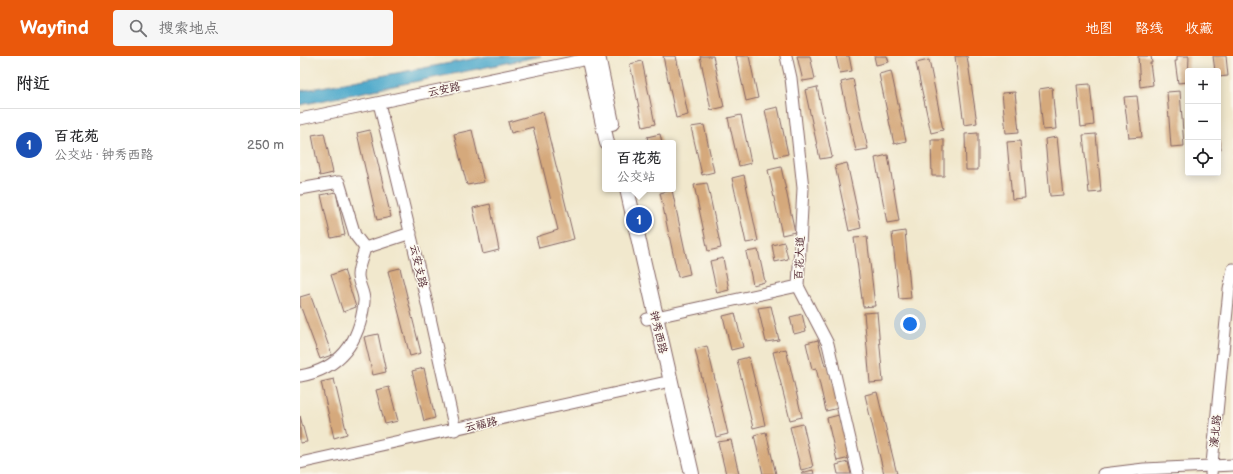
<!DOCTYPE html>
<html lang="zh">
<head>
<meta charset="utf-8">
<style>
	:root { --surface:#fff; --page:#f6f6f6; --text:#202124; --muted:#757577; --line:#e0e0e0; --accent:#ea580c }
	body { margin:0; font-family:"Balsamiq Sans","LXGW WenKai TC",sans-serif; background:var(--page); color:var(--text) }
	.controls { position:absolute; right:12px; top:12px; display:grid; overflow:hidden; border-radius:4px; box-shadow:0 2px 10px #0003 }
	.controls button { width:36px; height:36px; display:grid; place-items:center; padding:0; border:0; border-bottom:1px solid var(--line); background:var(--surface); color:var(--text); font:20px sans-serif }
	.you { position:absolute; left:610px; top:268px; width:14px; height:14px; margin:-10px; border:3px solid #fff; border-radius:50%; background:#1a73e8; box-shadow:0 0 0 6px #1a73e833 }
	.badge { display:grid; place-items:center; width:26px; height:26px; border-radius:50%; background:var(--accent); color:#fff; font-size:13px; font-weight:700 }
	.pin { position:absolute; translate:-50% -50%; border:2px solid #fff; box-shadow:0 1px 4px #0006 }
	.popup { position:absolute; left:302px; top:84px; width:74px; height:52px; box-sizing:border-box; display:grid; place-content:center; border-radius:4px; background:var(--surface); filter:drop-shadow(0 1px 3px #0005); font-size:13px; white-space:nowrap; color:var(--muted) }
	.popup b { font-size:15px; color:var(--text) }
	.popup::after { content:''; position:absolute; left:50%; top:100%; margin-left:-8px; border:8px solid transparent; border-top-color:var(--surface) }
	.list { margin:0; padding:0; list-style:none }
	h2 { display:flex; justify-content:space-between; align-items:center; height:52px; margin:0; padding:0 16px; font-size:17px }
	h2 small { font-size:13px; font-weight:400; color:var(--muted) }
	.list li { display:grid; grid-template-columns:26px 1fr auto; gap:12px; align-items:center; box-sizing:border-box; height:72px; padding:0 16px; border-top:1px solid var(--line) }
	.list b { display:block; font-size:15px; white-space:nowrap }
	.list p { margin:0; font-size:13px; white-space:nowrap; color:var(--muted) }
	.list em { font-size:13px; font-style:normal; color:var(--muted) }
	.icon { flex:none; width:22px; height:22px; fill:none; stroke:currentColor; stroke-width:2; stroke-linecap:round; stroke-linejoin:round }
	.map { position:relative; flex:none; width:933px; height:418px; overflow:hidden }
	header { display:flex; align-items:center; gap:24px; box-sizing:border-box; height:56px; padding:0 20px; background:var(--accent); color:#fff }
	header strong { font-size:19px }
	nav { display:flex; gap:22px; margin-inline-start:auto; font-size:14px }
	.search { width:280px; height:36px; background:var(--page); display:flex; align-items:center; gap:10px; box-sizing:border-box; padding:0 14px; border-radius:4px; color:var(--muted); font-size:15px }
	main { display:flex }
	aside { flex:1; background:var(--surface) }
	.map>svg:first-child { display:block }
</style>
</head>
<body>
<header>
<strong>Wayfind</strong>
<div class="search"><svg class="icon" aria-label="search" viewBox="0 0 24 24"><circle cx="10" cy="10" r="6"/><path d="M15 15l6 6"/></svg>搜索地点</div>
<nav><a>地图</a><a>路线</a><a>收藏</a></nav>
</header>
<main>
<aside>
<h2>附近<small></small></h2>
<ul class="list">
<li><span class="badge" style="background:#1a4fb4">1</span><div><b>百花苑</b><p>公交站 · 钟秀西路</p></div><em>250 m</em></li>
</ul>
</aside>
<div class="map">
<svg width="933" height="418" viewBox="0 0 933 418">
	<rect width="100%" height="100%" fill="#fbf7ec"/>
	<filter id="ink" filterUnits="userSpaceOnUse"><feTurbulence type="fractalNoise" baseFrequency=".025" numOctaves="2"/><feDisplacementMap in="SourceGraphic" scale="8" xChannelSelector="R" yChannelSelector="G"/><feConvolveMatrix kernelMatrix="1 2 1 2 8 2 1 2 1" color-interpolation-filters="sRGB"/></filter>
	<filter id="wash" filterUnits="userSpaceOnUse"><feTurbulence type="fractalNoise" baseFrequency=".012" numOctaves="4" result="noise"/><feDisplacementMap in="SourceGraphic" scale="16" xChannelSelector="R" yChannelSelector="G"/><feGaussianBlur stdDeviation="0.9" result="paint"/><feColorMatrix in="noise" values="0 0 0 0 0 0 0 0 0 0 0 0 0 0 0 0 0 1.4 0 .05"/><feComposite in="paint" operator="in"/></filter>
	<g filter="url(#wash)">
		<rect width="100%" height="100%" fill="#f1e8cd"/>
		<path fill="#4da9cb" stroke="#4c647b" d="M188,0H241L0,49V35Z"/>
		<g id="blocks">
			<path fill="#d5a97c" d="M363,0H376L388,59L376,62Z
				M400,0H413L424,51L411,54Z
				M436,0H449L458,42L446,45Z
				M497,0H510L515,23L503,25Z
				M536,0H549L552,15L540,17Z
				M574,0H587L589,6L576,9Z
				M655,0H667L677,67L664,69Z
				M838,0H851L852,7H850L853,29L840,31Z
				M877,0H889L888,26L878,27L875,5H877Z
				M913,0H926L928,20L918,21V15H915Z
				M629,4L643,74L631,77L616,7Z
				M342,5L355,68L343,71L330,8Z
				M591,15L606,85L594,88L579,18Z
				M553,23L568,93L556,95L541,26Z
				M790,28L794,69L781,71L777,29Z
				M517,31L532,101L520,103L505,34Z
				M752,31L756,73L743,74L739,33Z
				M880,35L884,90L871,91L867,36Z
				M715,36L719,76L706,77L702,37Z
				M837,40L842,81L829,82L824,41Z
				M478,51L488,98L475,101L465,54Z
				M243,56L274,183L239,192L236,181L258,174L233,71L211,77L208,66Z
				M441,59L451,107L439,110L428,62Z
				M404,69L414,116L402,119L391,71Z
				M918,71L921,93H918Z
				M70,74L91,161L77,164L57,77Z
				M172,74L184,126L167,129L154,78Z
				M24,77L33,117L20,120L12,79Z
				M678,77V114H666L665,78Z
				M360,78L362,87H349L347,81Z
				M796,78L801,136L789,137L783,79Z
				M757,81L763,139L750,140L745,83Z
				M631,84H644V120H632Z
				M720,85L725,142L712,143L707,86Z
				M588,99L599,165L587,167L575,102Z
				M547,107L561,172L549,175L535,110Z
				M481,111L495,176L482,179L468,114Z
				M444,119L458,185L446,187L432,122Z
				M407,127L421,192L408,195L394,129Z
				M372,134L390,218L378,221L360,137Z
				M36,136L45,179L31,182L21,139Z
				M190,148L199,194L183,198L173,152Z
				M605,175L611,242L599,243L592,177Z
				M567,181L575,250L563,251L554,182Z
				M484,186L488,203L475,206L472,189Z
				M458,194L465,226L453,229L446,196Z
				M423,202L429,234L417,237L410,205Z
				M100,212L121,297L110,300L88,215Z
				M44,214L56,251L43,256L31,219Z
				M10,238L32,299L20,303L0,249V241Z
				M471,250L479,284L466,286L458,252Z
				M577,256L583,326L570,327L564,257Z
				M435,257L443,291L431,294L423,260Z
				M502,258L506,275L494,278L490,261Z
				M78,278L86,316L73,319L64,281Z
				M518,284L525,310L528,309L539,352L526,355L516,312L512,313L506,287Z
				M407,290L428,378L416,381L395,293Z
				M486,293L502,361L490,364L473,296Z
				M449,301L465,369L453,372L437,304Z
				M124,312L135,362L124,365L112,315Z
				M34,323L47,378L34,382L21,326Z
				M89,331L98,365L85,368L76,334Z
				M577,336L597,418H584L565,339Z
				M539,359L550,402L537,405L527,362Z
				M0,360L7,386L0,387Z
				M503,368L513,411L501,414L490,371Z
				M466,376L476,418H463L454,379Z
				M431,384L439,418H426L418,386Z
				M548,406L551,418H538L536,409Z
				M513,414L514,418H501V417Z"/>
		</g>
	</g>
	<g filter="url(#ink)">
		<use href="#blocks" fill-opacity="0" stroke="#846564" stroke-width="1"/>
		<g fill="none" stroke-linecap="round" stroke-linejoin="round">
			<defs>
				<path id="minor" d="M486,0L491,22L503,132L498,230L528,288L558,418
					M79,47L123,230L155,374
					M0,63L297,1
					M0,133L39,126L55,179L65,192
					M65,192L111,177
					M347,263L498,230
					M0,320C40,313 60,285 64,246C65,237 58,228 58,219C58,211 63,200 65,192
					M0,407L362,327
					M803,418L844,413L933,409
					M911,418L929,234L933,213"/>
				<path id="major" d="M288,0L307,87
					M298,0L312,67
					M327,133L392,418"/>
			</defs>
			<use href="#minor" stroke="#846564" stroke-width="13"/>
			<use href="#major" stroke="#846564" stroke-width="16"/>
			<use href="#minor" stroke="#fff" stroke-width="11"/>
			<use href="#major" stroke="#fff" stroke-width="14"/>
		</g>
	</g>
	<g text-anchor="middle" stroke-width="3" stroke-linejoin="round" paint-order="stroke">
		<g font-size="11" fill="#4a1f2b" stroke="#fbf7ec">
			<text transform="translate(144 33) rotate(-12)" y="4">云安路</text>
			<text transform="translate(499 202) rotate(-87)" y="4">百花大道</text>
			<text transform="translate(119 210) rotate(77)" y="4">云安支路</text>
			<text transform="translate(359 276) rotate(77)" y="4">钟秀西路</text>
			<text transform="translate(181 368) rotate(-13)" y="4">云福路</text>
			<text transform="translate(915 375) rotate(-84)" y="4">濠北路</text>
		</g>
	</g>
</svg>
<div class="controls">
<button>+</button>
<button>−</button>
<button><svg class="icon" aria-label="locate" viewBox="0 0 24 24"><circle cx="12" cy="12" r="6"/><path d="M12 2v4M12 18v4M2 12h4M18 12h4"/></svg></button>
</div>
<div class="you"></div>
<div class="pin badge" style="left:339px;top:164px;background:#1a4fb4">1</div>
<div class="popup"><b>百花苑</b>公交站</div>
</div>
</main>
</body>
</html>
